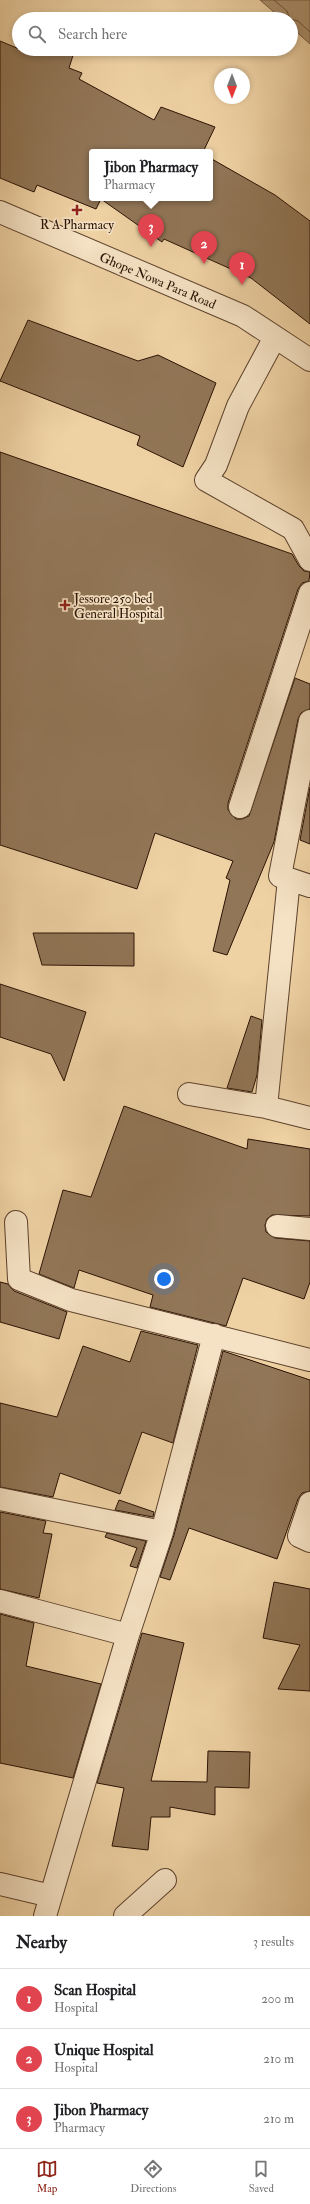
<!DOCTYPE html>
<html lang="en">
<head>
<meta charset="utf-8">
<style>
	:root { --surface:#fff; --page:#f2f2f2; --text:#202124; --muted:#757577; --line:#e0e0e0; --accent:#8f2418 }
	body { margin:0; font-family:"IM FELL Double Pica",serif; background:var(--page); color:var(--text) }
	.compass { position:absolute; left:214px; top:68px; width:36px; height:36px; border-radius:50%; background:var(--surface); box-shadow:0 2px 6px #0003; rotate:180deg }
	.you { position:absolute; left:164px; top:1279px; width:14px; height:14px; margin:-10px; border:3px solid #fff; border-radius:50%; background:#1a73e8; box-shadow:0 0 0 6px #1a73e833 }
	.badge { display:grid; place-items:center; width:26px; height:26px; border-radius:50%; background:var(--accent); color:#fff; font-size:13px; font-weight:700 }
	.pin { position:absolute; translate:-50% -33px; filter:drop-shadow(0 1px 2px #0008) }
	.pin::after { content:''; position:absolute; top:21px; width:14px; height:12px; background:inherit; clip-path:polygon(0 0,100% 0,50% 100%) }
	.popup { position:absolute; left:89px; top:149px; width:124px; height:52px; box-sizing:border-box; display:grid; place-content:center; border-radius:4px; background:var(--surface); filter:drop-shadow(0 1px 3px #0005); font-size:13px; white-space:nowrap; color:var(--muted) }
	.popup b { font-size:15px; color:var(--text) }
	.popup::after { content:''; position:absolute; left:50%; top:100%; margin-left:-8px; border:8px solid transparent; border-top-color:var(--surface) }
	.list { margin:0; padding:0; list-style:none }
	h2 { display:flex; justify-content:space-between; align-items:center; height:52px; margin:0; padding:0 16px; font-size:17px }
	h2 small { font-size:13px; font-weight:400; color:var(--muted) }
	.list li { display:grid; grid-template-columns:26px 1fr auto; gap:12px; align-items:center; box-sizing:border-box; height:60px; padding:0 16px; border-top:1px solid var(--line) }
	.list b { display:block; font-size:15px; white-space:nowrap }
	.list p { margin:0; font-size:13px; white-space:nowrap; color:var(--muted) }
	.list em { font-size:13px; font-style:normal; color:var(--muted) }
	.icon { flex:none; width:22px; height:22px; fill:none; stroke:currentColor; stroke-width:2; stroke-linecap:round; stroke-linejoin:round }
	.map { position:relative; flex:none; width:310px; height:1916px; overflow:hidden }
	.search { position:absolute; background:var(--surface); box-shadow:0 2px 6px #0003; left:12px; right:12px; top:12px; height:44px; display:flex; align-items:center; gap:10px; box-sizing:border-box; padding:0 14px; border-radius:22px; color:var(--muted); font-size:15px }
	.sheet { height:232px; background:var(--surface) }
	nav { display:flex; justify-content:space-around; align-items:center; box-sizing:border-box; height:56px; border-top:1px solid var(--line); background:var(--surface); font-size:11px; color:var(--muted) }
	nav a { display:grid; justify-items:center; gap:2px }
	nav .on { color:var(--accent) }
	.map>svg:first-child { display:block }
</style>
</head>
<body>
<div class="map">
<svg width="310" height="1916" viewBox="0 0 310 1916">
	<rect width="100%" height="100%" fill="#efd2a4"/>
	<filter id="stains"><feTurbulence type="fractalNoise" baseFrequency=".005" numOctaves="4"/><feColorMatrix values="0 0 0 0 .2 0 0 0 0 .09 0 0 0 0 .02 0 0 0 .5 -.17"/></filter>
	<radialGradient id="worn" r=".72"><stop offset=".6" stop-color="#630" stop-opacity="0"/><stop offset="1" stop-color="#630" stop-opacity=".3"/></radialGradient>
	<path fill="#ac916e" stroke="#785e44" d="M260,0H310V44L291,27V19H282Z"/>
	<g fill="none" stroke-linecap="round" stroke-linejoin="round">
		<path stroke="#6c5239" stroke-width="1" d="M274,0L287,11L290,19L298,21L310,32"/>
	</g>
	<path fill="#917657" stroke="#2b1204" d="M0,41L19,49H75L69,68L82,73L79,79L154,120L161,107L215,127L203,152H92V198H210V158L275,195L310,221V324L251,278L164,239L162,242L101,199L96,209L37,185L34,192L0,178Z
		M28,320L138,361L158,355L216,383L183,467L137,445L140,436L0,381Z
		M0,452L292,554L299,566L304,571L310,572L309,581L302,583L298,589L228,803V810L236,819H242L249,816L295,678L310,684V709L301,713L298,719L274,842L227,955L213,951L230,880L226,878L233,861L155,833L137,889L0,845Z
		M310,787V844L300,840Z
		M33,933H134V966L42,965Z
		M0,984L86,1012L64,1081L51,1054L0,1037Z
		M251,1016L262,1020L257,1075L252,1092L227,1088Z
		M124,1106L247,1149L248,1139L310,1149V1216L272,1215L267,1219L265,1225L266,1232L275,1238L310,1241V1282L304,1299L243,1278L226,1326L150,1307L153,1295L79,1270L74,1288L39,1274L63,1190L91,1197Z
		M0,1282L8,1284L14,1291L67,1312L59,1339L0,1322Z
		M141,1331L198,1345L173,1443L142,1432L120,1494L60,1473L53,1497L0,1487V1403L57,1417L83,1346L130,1362Z
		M223,1351L310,1380V1491L302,1493L298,1499L277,1559L189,1528L170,1580L160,1577L174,1535Z
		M119,1500L154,1512L153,1517L115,1510Z
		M0,1512L46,1521L43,1533L52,1534L39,1598L0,1589Z
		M107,1533L146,1541L137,1568L130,1566L137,1548L105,1537Z
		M274,1582L310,1589V1691L278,1689L300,1645L263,1638Z
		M0,1614L34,1623L26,1666L101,1684L73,1778L0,1763Z
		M142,1633L184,1643L151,1781L207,1782L208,1751L250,1752L249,1788L215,1787V1815L170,1807V1817H151L148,1850L112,1846L124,1788L97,1783Z"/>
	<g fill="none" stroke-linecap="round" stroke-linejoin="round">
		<defs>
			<path id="street" d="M0,212L243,316L310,360
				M275,337L238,406L216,465L206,480L293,529L310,560
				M310,721L280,876L310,886
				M240,807L310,593
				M189,1094L266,1107L310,1118
				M266,1107L289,879
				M16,1222L19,1279L71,1300L310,1360
				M277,1226L310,1229
				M0,1499L162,1532L214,1335
				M310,1503L299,1536L310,1541
				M0,1601L128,1635
				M0,1884L51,1896
				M45,1916L128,1635L162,1532
				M125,1916L165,1880"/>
		</defs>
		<use href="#street" stroke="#5c422c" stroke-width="24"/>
		<use href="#street" stroke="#f5e2c4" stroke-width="22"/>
	</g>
	<g fill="#8f2418" stroke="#f5e2c4" stroke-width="1.5">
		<path d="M75 204h4v4h4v4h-4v4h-4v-4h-4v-4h4z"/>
		<path d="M63 599h4v4h4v4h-4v4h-4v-4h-4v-4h4z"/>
	</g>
	<g text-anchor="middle" stroke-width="3.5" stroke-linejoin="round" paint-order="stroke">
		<g font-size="13" fill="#2b1204" stroke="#f5e2c4">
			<text x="77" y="229">R A Pharmacy</text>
			<text x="74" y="603" text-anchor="start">Jessore 250 bed<tspan x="74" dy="15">General Hospital</tspan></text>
		</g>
		<g font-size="13" fill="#2b1204" stroke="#f5e2c4">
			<text transform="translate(158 280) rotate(23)" y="5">Ghope Nowa Para Road</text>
		</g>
	</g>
	<rect width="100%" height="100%" filter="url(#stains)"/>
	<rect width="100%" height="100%" fill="url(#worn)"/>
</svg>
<svg class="compass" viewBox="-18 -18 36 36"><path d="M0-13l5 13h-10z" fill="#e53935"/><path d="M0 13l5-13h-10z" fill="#757577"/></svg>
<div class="you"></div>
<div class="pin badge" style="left:242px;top:285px;background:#e0444e">1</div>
<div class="pin badge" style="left:204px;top:264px;background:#e0444e">2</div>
<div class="pin badge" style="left:151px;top:247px;background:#e0444e">3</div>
<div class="popup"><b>Jibon Pharmacy</b>Pharmacy</div>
<div class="search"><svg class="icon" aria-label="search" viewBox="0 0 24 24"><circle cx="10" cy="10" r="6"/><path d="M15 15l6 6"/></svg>Search here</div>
</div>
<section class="sheet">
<h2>Nearby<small>3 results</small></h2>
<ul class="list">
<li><span class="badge" style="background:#e0444e">1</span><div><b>Scan Hospital</b><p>Hospital</p></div><em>200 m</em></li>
<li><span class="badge" style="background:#e0444e">2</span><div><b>Unique Hospital</b><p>Hospital</p></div><em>210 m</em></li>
<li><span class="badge" style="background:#e0444e">3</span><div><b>Jibon Pharmacy</b><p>Pharmacy</p></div><em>210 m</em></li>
</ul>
</section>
<nav>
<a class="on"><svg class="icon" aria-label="map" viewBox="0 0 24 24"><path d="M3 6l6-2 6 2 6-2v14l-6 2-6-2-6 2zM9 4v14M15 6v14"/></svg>Map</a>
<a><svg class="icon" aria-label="directions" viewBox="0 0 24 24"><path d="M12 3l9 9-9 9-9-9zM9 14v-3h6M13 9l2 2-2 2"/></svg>Directions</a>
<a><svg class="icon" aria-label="saved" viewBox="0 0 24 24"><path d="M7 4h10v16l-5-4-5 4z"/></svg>Saved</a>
</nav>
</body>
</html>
